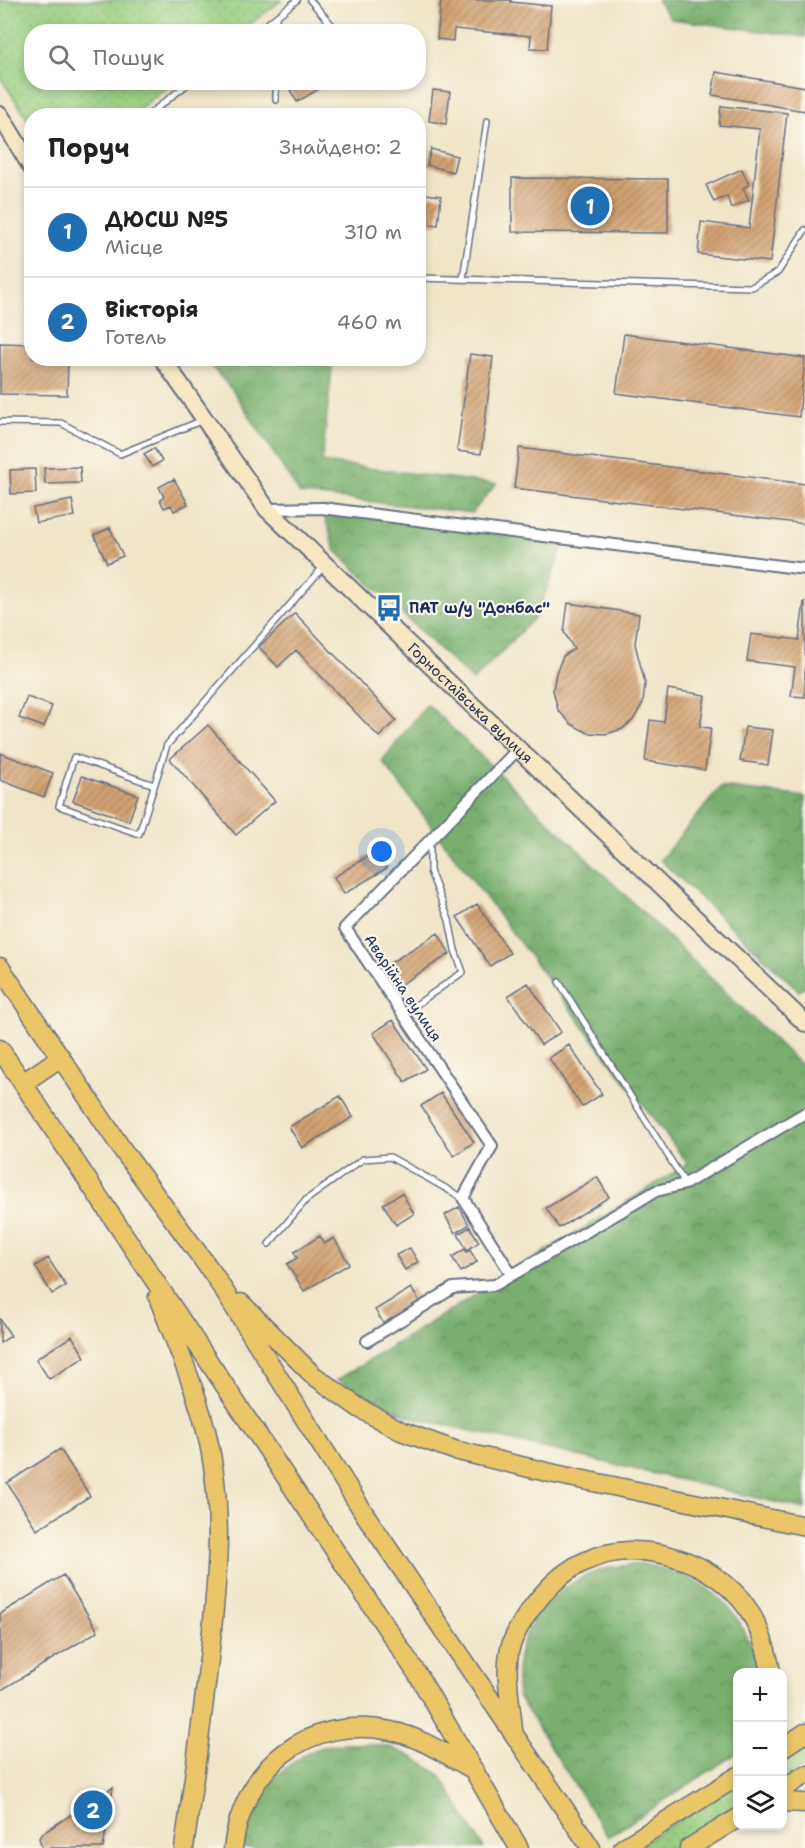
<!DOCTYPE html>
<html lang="uk">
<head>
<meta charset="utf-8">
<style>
	:root { --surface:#fff; --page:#f2f2f2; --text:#202124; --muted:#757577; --line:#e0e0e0; --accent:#1f6fb2 }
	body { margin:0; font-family:"Shantell Sans",sans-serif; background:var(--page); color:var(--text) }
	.controls { position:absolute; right:18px; bottom:18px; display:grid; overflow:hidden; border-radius:12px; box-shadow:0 3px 9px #0003 }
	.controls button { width:54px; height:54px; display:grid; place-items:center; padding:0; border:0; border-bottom:2px solid var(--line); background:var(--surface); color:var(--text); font:30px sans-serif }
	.you { position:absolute; left:382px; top:852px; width:21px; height:21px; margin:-15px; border:4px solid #fff; border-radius:50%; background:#1a73e8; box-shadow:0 0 0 9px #1a73e833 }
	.badge { display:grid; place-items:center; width:39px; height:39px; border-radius:50%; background:var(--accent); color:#fff; font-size:20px; font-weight:700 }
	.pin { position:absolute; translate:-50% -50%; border:3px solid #fff; box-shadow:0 2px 6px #0006 }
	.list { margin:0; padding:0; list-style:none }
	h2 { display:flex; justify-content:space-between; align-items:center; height:78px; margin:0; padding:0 24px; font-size:26px }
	h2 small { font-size:20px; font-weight:400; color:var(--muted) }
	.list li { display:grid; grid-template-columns:39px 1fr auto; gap:18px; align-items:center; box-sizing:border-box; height:90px; padding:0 24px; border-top:2px solid var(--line) }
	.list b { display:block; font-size:22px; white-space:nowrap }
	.list p { margin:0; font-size:20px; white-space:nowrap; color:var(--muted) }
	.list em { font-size:20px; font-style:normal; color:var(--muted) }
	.icon { flex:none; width:33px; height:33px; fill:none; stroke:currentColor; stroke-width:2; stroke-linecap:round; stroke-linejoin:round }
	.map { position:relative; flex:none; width:805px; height:1848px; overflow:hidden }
	.search { position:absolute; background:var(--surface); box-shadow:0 3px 9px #0003; left:24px; top:24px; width:402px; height:66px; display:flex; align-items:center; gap:15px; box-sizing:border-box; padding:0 21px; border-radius:24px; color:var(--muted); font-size:22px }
	.panel { position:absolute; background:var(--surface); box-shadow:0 3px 9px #0003; left:24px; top:108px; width:402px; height:258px; border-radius:24px }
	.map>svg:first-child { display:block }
</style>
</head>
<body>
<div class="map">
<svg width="805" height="1848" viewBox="0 0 805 1848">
	<defs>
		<pattern id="grass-dots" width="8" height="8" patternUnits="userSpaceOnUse" patternTransform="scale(1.5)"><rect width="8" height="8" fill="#97cd7f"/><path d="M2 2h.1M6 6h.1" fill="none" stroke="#82b070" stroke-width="1.8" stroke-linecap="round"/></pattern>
		<pattern id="forest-crowns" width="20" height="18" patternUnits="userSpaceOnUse" patternTransform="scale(1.5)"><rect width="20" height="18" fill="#79b06e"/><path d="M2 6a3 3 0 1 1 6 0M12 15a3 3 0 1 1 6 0" fill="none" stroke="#62905e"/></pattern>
		<pattern id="building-hatch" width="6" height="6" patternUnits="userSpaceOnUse" patternTransform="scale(1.5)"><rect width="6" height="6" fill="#d2a171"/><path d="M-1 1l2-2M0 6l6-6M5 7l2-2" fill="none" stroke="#aa8460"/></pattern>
	</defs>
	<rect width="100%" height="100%" fill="#fbf7ec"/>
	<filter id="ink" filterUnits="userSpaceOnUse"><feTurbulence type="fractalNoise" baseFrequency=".0167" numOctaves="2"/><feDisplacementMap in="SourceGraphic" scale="12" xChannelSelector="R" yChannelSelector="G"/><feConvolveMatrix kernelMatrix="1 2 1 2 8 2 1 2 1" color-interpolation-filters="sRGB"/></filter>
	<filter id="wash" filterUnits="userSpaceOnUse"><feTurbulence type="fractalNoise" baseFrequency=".008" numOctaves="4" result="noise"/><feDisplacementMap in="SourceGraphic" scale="24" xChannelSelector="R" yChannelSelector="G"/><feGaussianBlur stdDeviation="1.35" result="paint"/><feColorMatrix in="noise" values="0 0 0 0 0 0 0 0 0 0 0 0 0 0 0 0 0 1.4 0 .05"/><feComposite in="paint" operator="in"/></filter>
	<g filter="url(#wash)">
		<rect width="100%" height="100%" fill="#f0e5c9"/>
		<path fill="url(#grass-dots)" stroke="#597e6e" stroke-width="1.5" d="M0,0H282L241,31L32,32V82L174,83L131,115L32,116L31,124L0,77Z
			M805,1740V1766L783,1781L782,1755Z
			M737,1783V1810L678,1848H635Z"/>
		<path fill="url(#forest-crowns)" stroke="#4a7066" stroke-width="1.5" d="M657,0H805V37L671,19Z
			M205,359H333L322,462L496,484L472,513L300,494L234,392Z
			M322,508L566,537L537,615L473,681L335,550Z
			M427,704L805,1069V1509L407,1416L337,1380L688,1164L382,761Z
			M721,787L805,797V986L799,991L660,860Z
			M643,1564C708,1576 744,1608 759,1672H738L737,1753L608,1837L518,1696C510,1638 543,1591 598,1571C612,1566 628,1565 643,1564Z
			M348,1744H370L391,1747L414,1758L440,1775L484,1848H241C243,1834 246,1821 252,1808C265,1781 297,1755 325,1746C332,1744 340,1744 348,1744Z"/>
		<g id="blocks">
			<path fill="url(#building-hatch)" d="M441,0H511V2L551,6L547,49L530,48L531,36L454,29L453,41L437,39Z
				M716,72L805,87V111L712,95Z
				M303,82H315L319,89L297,102L290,90Z
				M433,90L450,92L446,124L429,121Z
				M721,106L787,113L770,262L698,254L701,222L749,228L760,129L719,125Z
				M431,149L457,156L453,172L427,165Z
				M742,169L749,185L743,188L749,200L731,208L727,196L714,202L706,185Z
				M512,178L668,179V233L512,232Z
				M418,193L441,196L438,225L418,223Z
				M624,334L805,358L799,417L616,393Z
				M0,343L32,344V358H68L67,395L0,394Z
				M470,354L493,357L481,454L457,451Z
				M154,448L162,461L152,467L144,454Z
				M519,448L805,484V524L514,488Z
				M80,467L81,483L45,484L44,468Z
				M35,469L36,493L11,494L10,470Z
				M174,479L188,504L174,511L171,505L164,508L160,500L164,497L159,487Z
				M72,500L75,516L36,523L33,508Z
				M110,528L123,556L107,563L94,535Z
				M804,602H805V697L791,696L795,667L747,661L751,634L799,640Z
				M568,603L639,614L635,644L645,683L643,703L633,720L622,729L606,734L588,733L571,724L558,710L553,690L556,673L563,656L574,649L564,632Z
				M295,613L396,720L379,737L296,650L278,667L259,647Z
				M668,689L705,695L700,727L711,728L705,770L645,761L650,720L664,722Z
				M27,697L52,706L44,727L19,718Z
				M208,725L275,801L236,835L170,759Z
				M745,727L773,730L768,765L740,761Z
				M0,753L53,773L44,797L0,780Z
				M82,776L138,795L129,821L73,801Z
				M376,851L387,868L344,894L334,877Z
				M477,904L510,953L490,966L457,917Z
				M438,933L450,954L400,985L387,965Z
				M528,983L561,1032L541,1045L508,996Z
				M393,1020L426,1069L405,1082L373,1033Z
				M569,1045L602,1094L582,1107L549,1058Z
				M441,1093L474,1142L454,1156L421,1106Z
				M340,1096L353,1117L302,1148L289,1127Z
				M597,1177L609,1197L559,1228L546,1208Z
				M402,1193L414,1214L396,1225L383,1204Z
				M459,1207L469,1225L455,1233L445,1215Z
				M470,1227L479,1242L467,1250L458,1234Z
				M320,1236L324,1244L334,1238L349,1264L304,1291L287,1264L297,1258L294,1252Z
				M410,1248L418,1262L405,1270L396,1255Z
				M465,1249L467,1252L470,1250L477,1262L461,1272L452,1257Z
				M48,1258L66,1286L52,1294L35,1266Z
				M411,1288L420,1302L384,1324L375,1310Z
				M0,1319L11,1336L0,1343Z
				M72,1336L85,1357L49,1379L36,1359Z
				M60,1449L90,1496L37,1530L7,1483Z
				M63,1575L98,1631L0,1691V1614Z
				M113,1787L103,1848H42L39,1838L43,1833Z"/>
		</g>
	</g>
	<g filter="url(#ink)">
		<use href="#blocks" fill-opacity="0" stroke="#666f83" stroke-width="1.5"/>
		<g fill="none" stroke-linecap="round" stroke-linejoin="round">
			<defs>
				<path id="service" d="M310,0L338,32
					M276,17V32
					M257,32L297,0
					M276,82V100
					M147,116L190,82
					M418,278L752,287L778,272L805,230
					M463,279L487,121
					M0,422L61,423L120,454L203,420
					M154,785L74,757L59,806L139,834L167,745L324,566
					M559,982L685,1183
					M403,1014L463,972L455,950L449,920L430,871V841
					M269,1244L306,1200L363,1159L390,1157L463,1198"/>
				<path id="minor" d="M267,509L322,508L805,569
					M512,1275L463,1198L492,1146L345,928L518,749
					M367,1341L453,1288L495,1285L656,1191L685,1184L805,1113"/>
				<g id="secondary">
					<path d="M0,115L32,168"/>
					<path id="s1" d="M162,358L267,509L805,1023"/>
				</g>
				<path id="primary" d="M0,967L124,1152L214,1275L364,1513L591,1848
					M0,1049L418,1675L519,1848
					M23,1083L61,1057
					M158,1297C179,1352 205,1408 213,1466C222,1525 217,1581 211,1640C204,1709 194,1779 184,1848
					M241,1303L313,1375L359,1408L401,1431L454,1450L555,1474L805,1526
					M513,1730C511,1704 504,1674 510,1648C515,1631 526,1615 537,1601C550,1585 567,1569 586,1561C640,1536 715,1560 748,1609C760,1628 767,1650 771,1672
					M782,1748L805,1733
					M782,1789L805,1775
					M782,1802L805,1803
					M233,1848C243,1766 309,1714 391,1731C421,1737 448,1756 474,1770
					M623,1848L738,1776
					M689,1848L738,1818"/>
			</defs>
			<use href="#service" stroke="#666f83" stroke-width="8"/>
			<use href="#minor" stroke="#666f83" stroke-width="14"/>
			<use href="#secondary" stroke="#666f83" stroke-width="20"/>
			<use href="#primary" stroke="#666f83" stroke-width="21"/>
			<use href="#service" stroke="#fff" stroke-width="5"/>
			<use href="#minor" stroke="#fff" stroke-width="10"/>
			<use href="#secondary" stroke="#f7e8c3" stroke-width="16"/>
			<use href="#primary" stroke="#eac669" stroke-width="18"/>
		</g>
	</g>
	<defs>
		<symbol id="bus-bare" viewBox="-9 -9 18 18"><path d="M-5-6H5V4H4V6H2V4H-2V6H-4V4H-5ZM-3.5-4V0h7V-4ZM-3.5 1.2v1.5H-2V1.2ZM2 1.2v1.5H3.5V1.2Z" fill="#1f6fb2" stroke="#fbf7ec" stroke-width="2.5" paint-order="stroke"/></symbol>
	</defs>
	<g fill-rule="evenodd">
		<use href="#bus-bare" x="370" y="589" width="38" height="38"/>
	</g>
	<g text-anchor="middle" stroke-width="4.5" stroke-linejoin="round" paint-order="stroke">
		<g font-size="15" font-weight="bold" fill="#1b2f5e" stroke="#fbf7ec" text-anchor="start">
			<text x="409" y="613">ПАТ ш/у "Донбас"</text>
		</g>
		<g font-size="15" fill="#1b2f5e" stroke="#fbf7ec">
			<text dy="5" stroke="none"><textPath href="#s1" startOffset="465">Горностаївська вулиця</textPath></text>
			<text transform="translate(403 988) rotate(56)" y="5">Аварійна вулиця</text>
		</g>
	</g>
</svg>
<div class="controls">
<button>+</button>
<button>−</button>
<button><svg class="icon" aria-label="layers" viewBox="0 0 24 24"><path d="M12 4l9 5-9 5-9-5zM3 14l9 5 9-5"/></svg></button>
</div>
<div class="you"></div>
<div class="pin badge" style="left:590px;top:206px">1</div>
<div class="pin badge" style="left:93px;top:1810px">2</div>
<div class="search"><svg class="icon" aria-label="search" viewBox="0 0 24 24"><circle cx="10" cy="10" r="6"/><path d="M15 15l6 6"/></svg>Пошук</div>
<section class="panel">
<h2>Поруч<small>Знайдено: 2</small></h2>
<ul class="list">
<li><span class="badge">1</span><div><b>ДЮСШ №5</b><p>Місце</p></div><em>310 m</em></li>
<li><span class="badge">2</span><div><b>Вікторія</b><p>Готель</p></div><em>460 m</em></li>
</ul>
</section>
</div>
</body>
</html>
